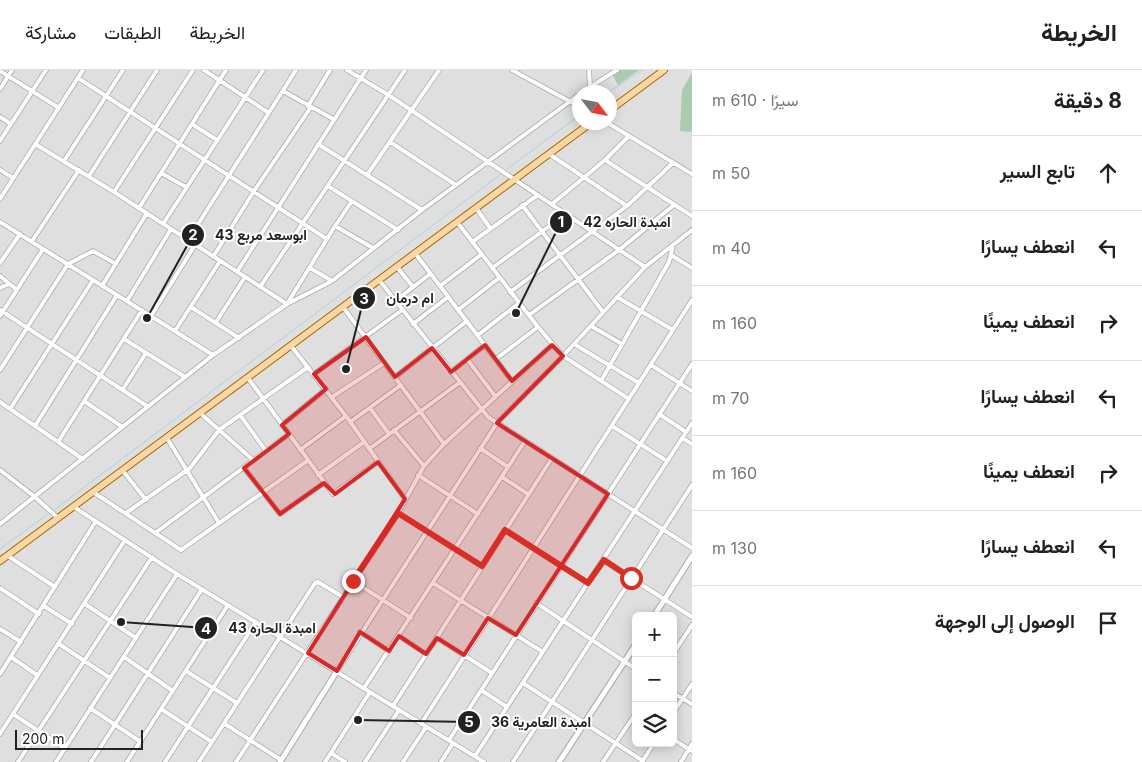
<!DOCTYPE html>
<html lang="ar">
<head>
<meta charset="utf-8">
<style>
	:root { --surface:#fff; --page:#f6f6f6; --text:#202124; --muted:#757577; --line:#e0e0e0 }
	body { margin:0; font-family:Inter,Vazirmatn,sans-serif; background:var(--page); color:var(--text); direction:rtl }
	.controls { position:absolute; right:15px; bottom:15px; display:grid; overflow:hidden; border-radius:8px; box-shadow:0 2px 12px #0003 }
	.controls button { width:45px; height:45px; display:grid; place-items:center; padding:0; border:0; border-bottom:1px solid var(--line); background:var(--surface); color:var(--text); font:25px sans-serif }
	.compass { position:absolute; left:572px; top:15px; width:45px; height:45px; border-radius:50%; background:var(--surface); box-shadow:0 2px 12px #0003; rotate:122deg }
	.scale { position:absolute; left:15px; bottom:12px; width:128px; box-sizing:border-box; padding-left:5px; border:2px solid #222; border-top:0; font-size:14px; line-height:18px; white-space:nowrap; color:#222; -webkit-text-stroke:4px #fff; paint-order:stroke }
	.stop { position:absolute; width:15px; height:15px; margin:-11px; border:4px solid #d93025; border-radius:50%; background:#fff }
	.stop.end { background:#d93025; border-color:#fff; box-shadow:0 1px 5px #0008 }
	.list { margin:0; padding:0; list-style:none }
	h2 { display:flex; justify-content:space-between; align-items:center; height:65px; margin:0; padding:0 20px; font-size:21px }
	h2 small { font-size:16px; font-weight:400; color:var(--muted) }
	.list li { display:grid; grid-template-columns:32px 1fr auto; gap:15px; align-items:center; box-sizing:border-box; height:75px; padding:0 20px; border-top:1px solid var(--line) }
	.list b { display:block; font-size:19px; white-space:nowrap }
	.list em { font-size:16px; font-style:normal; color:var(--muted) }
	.icon { flex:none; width:28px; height:28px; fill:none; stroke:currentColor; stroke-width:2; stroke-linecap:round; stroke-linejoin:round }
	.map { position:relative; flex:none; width:692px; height:692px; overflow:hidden; direction:ltr }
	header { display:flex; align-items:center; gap:30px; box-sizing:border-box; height:70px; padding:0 25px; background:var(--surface); border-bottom:1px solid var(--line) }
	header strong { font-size:24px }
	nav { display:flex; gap:28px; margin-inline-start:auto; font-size:18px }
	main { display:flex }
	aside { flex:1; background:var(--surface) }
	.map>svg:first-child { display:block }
</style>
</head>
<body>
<header>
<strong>الخريطة</strong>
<nav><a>الخريطة</a><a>الطبقات</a><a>مشاركة</a></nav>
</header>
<main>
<aside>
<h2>8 دقيقة<small>سيرًا · 610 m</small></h2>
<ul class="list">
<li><svg class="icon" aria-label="ahead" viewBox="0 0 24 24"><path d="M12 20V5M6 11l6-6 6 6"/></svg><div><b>تابع السير</b></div><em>50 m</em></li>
<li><svg class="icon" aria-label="left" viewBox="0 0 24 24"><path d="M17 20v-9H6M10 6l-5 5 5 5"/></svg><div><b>انعطف يسارًا</b></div><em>40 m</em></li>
<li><svg class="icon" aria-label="right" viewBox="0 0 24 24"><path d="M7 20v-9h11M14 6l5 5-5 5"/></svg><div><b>انعطف يمينًا</b></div><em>160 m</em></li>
<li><svg class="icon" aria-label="left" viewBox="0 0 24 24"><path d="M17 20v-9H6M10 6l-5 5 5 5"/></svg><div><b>انعطف يسارًا</b></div><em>70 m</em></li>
<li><svg class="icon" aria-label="right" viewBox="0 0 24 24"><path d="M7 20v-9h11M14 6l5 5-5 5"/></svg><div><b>انعطف يمينًا</b></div><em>160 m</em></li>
<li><svg class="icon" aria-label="left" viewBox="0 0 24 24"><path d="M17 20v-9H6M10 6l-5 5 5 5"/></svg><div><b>انعطف يسارًا</b></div><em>130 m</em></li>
<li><svg class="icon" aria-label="arrive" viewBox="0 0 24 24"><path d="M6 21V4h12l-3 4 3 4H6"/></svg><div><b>الوصول إلى الوجهة</b></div></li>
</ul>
</aside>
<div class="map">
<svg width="692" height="692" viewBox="0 0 692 692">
	<rect width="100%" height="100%" fill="#f2efe9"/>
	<path fill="#e0dfdf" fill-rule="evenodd" d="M0,0H692V692H0ZM580,22H610V52H580ZM636,546H673V673H636Z"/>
	<path fill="#aacbaf" d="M610,0H639L618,15Z
		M692,3V62L680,61L682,20Z"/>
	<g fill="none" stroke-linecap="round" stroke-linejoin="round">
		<path stroke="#aad3df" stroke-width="1" d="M609,22L642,0
			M507,99L580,45
			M54,440L501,104
			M0,479L48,444"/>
		<defs>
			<path id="minor" d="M204,0L269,43
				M347,0L387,24L645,197
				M512,0L580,37
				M589,0L590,17
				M0,1L59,38
				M78,8L327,169
				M0,19L12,0
				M283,21L333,49
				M582,22L617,0
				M308,36L330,0
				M0,47L11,54
				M606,52L692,104
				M192,54L217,70
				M0,71L46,0
				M390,72L456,115
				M35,74L114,122L287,234L335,156
				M318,74L422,140
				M549,84L627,136
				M605,90L692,146
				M64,91L123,0
				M0,100L13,108
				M161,103L186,117
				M367,105L439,0
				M89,106L157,0
				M328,116L398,160
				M114,122L193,0
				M0,129L83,0
				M352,131L335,156L373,178
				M552,134L605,90L628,67
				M522,135L603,242
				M139,138L226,0
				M476,138L490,158
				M0,152L213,285
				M457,152L538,257L563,286L645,197L692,160
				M163,154L263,0
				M188,170L296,0
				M32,171L79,100
				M472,172L538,125
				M415,183L512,311
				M671,185L692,198
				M213,187L254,121L311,37
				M0,193L20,164
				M397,197L413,217
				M310,198L332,211
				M492,198L566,144
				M237,202L366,0
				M0,206L17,220
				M379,210L488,347L692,478
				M102,216L147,143
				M440,216L482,184
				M260,217L405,0
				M0,218L9,214
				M510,222L627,136L673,93
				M617,227L673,260
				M127,231L171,159
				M395,231L430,204
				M191,237L239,268
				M343,237L444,374
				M0,240L147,336
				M458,240L499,208
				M529,245L619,180L674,135
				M0,246L43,179
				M151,246L195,175
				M216,252L245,207
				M413,254L448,227
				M591,256L622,274
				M175,261L220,191
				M478,265L519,233
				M124,269L185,307
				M574,274L639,313
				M291,276L346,346L405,429
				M467,289L495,326
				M496,289L538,257
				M651,295L692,321
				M0,300L68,194L93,181L116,194
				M451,302L485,275
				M314,304L402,240
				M395,307L467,251
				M248,308L333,424L378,392
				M601,311L669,192L673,175
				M123,319L146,283
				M332,327L384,293
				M84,331L121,356
				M0,332L83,389
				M370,338L389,364
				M10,339L93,210
				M200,343L253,390
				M659,344L686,362
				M240,345L266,381
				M350,352L401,315
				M282,355L326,319
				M35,356L117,225
				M612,356L667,391
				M394,360L424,396
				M167,368L219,453
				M682,368L692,374
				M58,372L142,240
				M480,378L508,397
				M369,379L459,313
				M300,380L346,346
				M244,398L280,444L324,413
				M0,400L35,427L58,448
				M123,401L146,430
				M318,405L364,372
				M418,405L478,444
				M502,407L528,424
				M93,422L181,480L307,391
				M74,437L177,504L484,692
				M126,443L190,398L219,360L308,297
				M398,443L482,496
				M0,454L213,285L287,234L332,211L422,140L580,24
				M505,460L588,513
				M155,463L289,364
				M8,486L55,517
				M603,490L692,547
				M353,511L411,548
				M433,513L543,582
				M0,518L39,544
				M536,533L636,599
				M85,534L136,568
				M44,536L72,554
				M0,559L21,572
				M360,562L389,581
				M399,566L426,584
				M437,568L492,603
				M59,574L110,608
				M673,584L692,555
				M11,587L37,605
				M124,587L173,621
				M186,601L237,633
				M337,601L497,353L563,286L629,329
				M0,604L96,451
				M523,613L643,691
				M364,618L525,371
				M481,620L507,637
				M673,623L692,634
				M393,636L552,388
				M90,638L141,672
				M161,639L212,672
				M673,643L692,614
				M13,644L66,679
				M225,654L281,690
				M421,654L692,230
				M0,664L125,470
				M673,669L692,681
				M449,670L692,294
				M331,683L345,692
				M475,686L692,353
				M18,692L152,487
				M56,692L177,504
				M91,692L202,519
				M127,692L228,535
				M165,692L256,552
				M199,692L315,513L318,512L343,527
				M236,692L398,443L424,396L444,374L552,275
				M325,692L370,622
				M365,692L399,640
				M403,692L426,657
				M441,692L453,673
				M513,692L692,415
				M603,692L636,643
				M642,692L654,673
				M681,692L692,674"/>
			<path id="tertiary" d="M654,546L692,486
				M280,692L337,601
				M559,692L636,574"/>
			<path id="primary" d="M610,40L664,0
				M0,491L592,52"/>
		</defs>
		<use href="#minor" stroke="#a9a9a9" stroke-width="5.5"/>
		<use href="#tertiary" stroke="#a9a9a9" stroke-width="7"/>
		<use href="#primary" stroke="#a06b00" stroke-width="8"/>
		<use href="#minor" stroke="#fff" stroke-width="4"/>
		<use href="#tertiary" stroke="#fff" stroke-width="5"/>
		<use href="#primary" stroke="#fcd6a4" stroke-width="6"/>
	</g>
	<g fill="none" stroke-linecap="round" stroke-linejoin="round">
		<path stroke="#d93025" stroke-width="6" d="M353,511L398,443L482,496L505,460L588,513L604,490L631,508"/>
	</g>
	<path fill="#d62828" fill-opacity="0.2" stroke="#d62828" stroke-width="4" stroke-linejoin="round" d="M366,267L395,307L432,278L451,302L485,275L512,311L552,275L563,286L497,353L608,424L516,565L488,548L464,585L437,568L426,584L399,566L389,581L360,562L337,601L308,583L405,429L378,392L335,424L324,413L280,444L244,398L289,364L282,355L326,319L314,304Z"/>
	<path fill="none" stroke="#222" stroke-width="2" d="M516 243L561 152M147 248L193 165M346 299L364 228M121 552L206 558M358 650L469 652"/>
	<g fill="#222" stroke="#fff" stroke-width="2">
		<circle cx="516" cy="243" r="5"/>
		<circle cx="147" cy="248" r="5"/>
		<circle cx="346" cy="299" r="5"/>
		<circle cx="121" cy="552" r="5"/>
		<circle cx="358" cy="650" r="5"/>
		<circle cx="561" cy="152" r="12"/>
		<circle cx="193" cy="165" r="12"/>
		<circle cx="364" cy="228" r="12"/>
		<circle cx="206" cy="558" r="12"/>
		<circle cx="469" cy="652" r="12"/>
	</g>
	<g font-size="15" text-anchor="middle" font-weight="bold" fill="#fff">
		<text x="561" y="157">1</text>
		<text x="193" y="170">2</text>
		<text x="364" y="234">3</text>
		<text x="206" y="564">4</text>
		<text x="469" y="657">5</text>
	</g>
	<g font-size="14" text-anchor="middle" font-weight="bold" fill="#222" stroke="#fff" stroke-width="4" stroke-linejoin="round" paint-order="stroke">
		<text x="627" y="157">امبدة الحاره 42</text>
		<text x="261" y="170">ابوسعد مربع 43</text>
		<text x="410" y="233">ام درمان</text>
		<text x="272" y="563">امبدة الحاره 43</text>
		<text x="541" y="657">امبدة العامرية 36</text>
	</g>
</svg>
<div class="controls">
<button>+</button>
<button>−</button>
<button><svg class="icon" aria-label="layers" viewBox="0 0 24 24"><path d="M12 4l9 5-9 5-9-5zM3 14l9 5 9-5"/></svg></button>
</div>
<svg class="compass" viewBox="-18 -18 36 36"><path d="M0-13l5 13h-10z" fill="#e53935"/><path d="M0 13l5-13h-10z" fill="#757577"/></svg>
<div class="scale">200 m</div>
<div class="stop" style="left:631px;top:508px"></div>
<div class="stop end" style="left:353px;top:511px"></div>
</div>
</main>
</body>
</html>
